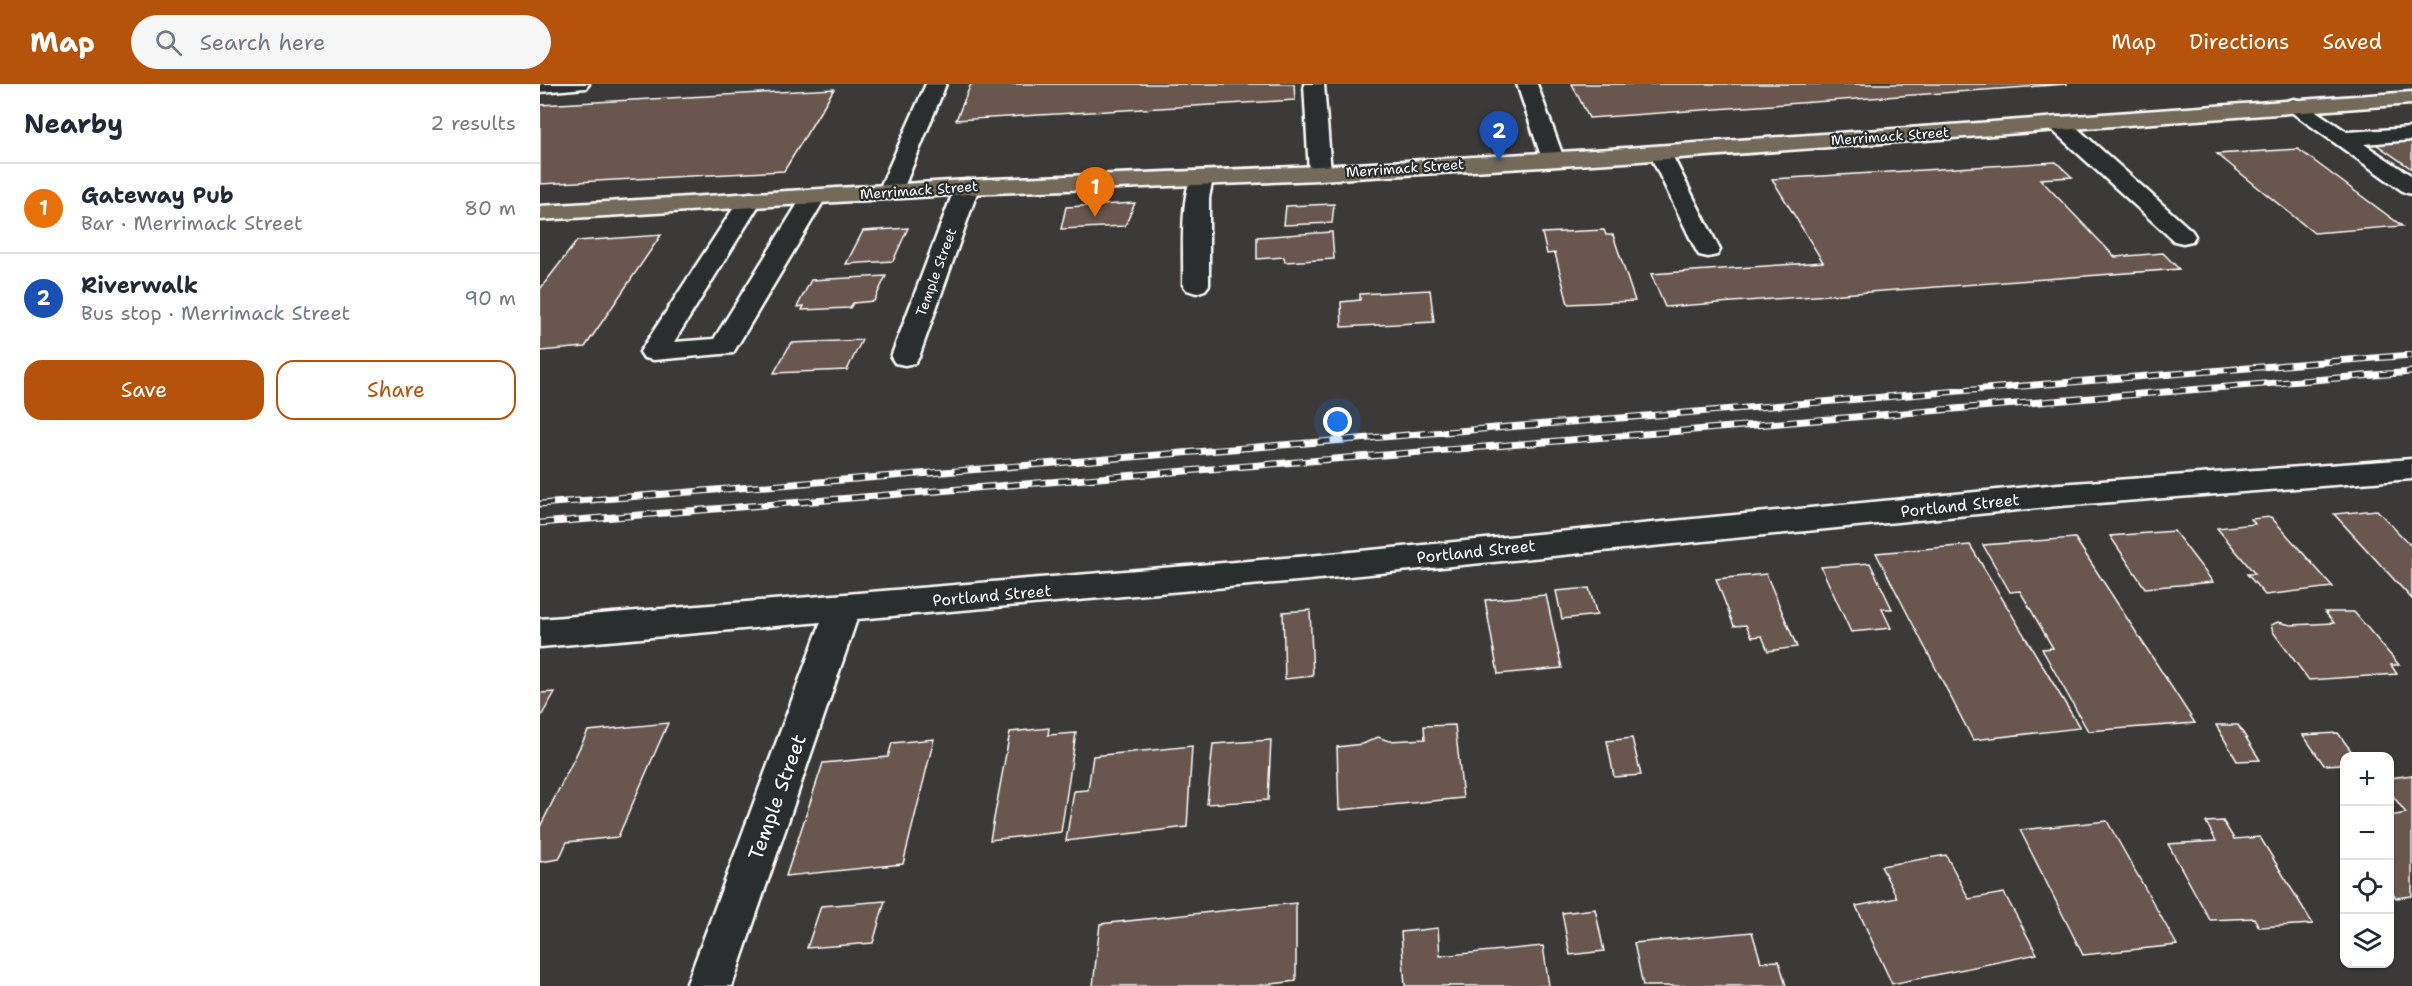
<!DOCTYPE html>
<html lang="en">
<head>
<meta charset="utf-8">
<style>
	:root { --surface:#fff; --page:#f6f6f7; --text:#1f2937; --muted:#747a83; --line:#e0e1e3; --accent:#b45309 }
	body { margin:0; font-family:"Shantell Sans",sans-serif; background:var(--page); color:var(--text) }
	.controls { position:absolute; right:18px; bottom:18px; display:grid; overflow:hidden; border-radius:12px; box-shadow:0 2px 4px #0004 }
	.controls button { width:54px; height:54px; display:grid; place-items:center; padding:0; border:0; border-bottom:2px solid var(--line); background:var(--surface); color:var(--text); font:30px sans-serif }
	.you { position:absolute; left:798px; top:338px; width:21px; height:21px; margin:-15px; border:4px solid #fff; border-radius:50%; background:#1a73e8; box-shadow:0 0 0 9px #1a73e833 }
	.badge { display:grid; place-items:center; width:39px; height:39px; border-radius:50%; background:var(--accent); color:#fff; font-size:20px; font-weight:700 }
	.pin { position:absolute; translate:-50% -50px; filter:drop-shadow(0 2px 3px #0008) }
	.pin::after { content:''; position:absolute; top:32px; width:21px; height:18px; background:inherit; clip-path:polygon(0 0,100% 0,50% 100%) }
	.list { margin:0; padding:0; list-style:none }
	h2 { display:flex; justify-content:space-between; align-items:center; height:78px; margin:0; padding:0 24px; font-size:26px }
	h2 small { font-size:20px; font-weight:400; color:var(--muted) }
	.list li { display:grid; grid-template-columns:39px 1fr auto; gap:18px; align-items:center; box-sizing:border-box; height:90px; padding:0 24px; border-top:2px solid var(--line) }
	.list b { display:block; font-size:22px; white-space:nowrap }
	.list p { margin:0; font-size:20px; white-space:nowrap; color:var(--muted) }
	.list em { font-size:20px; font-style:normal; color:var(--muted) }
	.actions { display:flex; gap:12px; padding:18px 24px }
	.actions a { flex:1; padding:14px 0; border:2px solid var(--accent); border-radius:18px; text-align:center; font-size:21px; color:var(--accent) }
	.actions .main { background:var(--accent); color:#fff }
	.icon { flex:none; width:33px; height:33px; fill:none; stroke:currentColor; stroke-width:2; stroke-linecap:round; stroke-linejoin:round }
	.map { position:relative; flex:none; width:1872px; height:902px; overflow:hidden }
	header { display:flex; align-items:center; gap:36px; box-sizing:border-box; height:84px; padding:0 30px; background:var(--accent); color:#fff }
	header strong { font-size:28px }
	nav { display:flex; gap:33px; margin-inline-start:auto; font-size:21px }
	.search { width:420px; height:54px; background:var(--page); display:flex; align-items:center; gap:15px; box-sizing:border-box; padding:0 21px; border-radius:33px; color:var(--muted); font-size:22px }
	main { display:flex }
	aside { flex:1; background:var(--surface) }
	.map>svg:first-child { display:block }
</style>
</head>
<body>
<header>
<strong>Map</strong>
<div class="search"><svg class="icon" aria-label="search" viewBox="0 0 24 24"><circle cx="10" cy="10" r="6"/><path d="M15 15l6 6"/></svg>Search here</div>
<nav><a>Map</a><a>Directions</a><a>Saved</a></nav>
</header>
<main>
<aside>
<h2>Nearby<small>2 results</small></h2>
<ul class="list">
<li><span class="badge" style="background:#e8710a">1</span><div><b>Gateway Pub</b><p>Bar · Merrimack Street</p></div><em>80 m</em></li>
<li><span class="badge" style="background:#1a4fb4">2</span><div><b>Riverwalk</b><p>Bus stop · Merrimack Street</p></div><em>90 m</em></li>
</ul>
<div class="actions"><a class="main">Save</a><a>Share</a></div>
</aside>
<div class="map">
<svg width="1872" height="902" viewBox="0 0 1872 902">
	<rect width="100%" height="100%" fill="#3c3a38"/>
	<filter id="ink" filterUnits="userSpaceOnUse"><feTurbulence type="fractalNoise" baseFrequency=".0167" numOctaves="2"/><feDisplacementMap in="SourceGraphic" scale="12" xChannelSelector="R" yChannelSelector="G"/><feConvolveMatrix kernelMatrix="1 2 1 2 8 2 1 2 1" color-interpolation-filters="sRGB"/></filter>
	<g filter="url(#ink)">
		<path fill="#67574f" stroke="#fff" stroke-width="1.5" d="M431,0H754L755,16L416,36Z
			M1032,0H1528L1049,34Z
			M1032,0H1528L1049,34Z
			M1032,0H1528L1049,34Z
			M294,5L244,87L0,100V21Z
			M294,5L244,87L0,100V21Z
			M1872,55V85L1833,58Z
			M1758,65L1862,142L1774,149L1677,70Z
			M1516,78L1532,93L1500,95L1575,173L1623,169L1639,185L1125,223L1111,190L1283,178L1232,95Z
			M595,119L585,142L521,145L526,123Z
			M794,120L792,139L744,141L746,122Z
			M368,144L353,177L306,180L323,147Z
			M1064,146L1066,151H1073L1095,217L1028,220L1015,169L1007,170L1002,149Z
			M792,148L794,175L745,178L744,173L717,175V153Z
			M121,151L45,263L0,267V205L37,157Z
			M346,192L334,217L313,219L310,224L262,226L264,222L257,223L271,196Z
			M890,206L894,238L802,243L801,218L820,216V210Z
			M322,256L307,286L234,289L251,259Z
			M1837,426L1872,463V515L1794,430Z
			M1731,433L1793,503L1725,511L1707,490H1715L1677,444L1715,440L1711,435Z
			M1634,447L1673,498L1605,504L1570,452Z
			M1535,454L1655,639L1548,647L1502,565L1513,564L1480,507L1470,508L1443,461Z
			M1430,461L1540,644L1433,656L1336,469Z
			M1330,479L1352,525H1342L1351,544L1311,548L1281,483Z
			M1226,490L1257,563L1228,567L1222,552L1212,553L1206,541L1194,542L1176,495Z
			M1049,504L1057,531L1022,535L1016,507Z
			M1006,511L1022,584L958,590L945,516Z
			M770,526L773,592L745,595L743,528Z
			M1785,528H1814L1859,581H1851L1857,590L1769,596L1733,548L1731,541L1738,538L1751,541L1794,539Z
			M15,608L0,634V609Z
			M128,639L78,753L27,758L19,775L0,778V743L48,647Z
			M915,641L923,714L799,726L797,663L823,660L838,653L849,657L885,655L884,642Z
			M1676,641H1698L1720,676L1697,677Z
			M509,644L508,651L536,649L521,748L450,756L470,648Z
			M1798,649L1815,672H1804V680L1784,681L1763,651Z
			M1092,654L1101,691L1074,693L1067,657Z
			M394,655L363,780L246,792L283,679L348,673L352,659Z
			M731,656L728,716L667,720L673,660Z
			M652,662L647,743L526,757L534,707L548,706L553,672Z
			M1872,691V812L1856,814L1850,806V732L1866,729L1850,708V694Z
			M1567,737L1637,861L1543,871L1480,746Z
			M1683,737L1694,755L1720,753L1773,840L1719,843L1714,834L1670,836L1628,760L1676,757L1666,738Z
			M1406,771L1429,815L1464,809L1497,870L1352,900L1316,822L1357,814L1341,782Z
			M345,817L333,859L267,864L281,822Z
			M756,819V897L715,902H553L560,840Z
			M1055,825L1064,867L1030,871L1022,829Z
			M898,844L900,872L1003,862L1009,902H865L861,848Z
			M1212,848L1221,878L1239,877L1246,902H1103L1094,859Z"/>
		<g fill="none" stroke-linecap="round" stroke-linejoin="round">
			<defs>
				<path id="minor" d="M0,0H49L46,4L0,8Z
					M386,0H406L362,108L358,113L350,115L342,113L338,108Z
					M764,0H784L791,89L788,94L780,96L772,94L769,89Z
					M977,0H997L1024,75L1021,80L1013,82L1005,80L1002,75Z
					M1754,15L1761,17L1807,48L1872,44V56L1824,60L1872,92V110L1864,108L1747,25L1744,21L1747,17Z
					M1518,33L1526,34L1652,147L1655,152L1652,157L1643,159L1634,157L1510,44L1507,39L1510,34Z
					M1120,62L1128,64L1131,69L1180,166L1177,171L1168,173L1159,171L1156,166L1109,69L1112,64Z
					M662,87L670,89L673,94L669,114V201L665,206L656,209L647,206L643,201C644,174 639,110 654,89Z
					M427,96L435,98L439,103L379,273L375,279L365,281L355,279L351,273L415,103L419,98Z
					M274,106L282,108L286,113L193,269L114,276L104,274L100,268L202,111L210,109L218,111L222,116L134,258L174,255L262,113L266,108Z
					M1872,375V395L1519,422L769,496L317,535L192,902H146L281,538L0,563V535L769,472L1519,400Z"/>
				<path id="major" d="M1872,8V20L1086,78L780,96L427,110L0,136V122L427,96L780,82L1086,64Z"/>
			</defs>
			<use href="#minor" stroke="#fff" stroke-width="5"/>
			<use href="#major" stroke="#fff" stroke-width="5"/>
			<use href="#minor" fill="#2a2d2e" fill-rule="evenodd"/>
			<use href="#major" fill="#736b5a" fill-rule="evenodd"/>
			<defs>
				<path id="rail" d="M0,420L1872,271
					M0,439L1872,288"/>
			</defs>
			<use href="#rail" stroke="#fff" stroke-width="7"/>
			<use href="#rail" stroke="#2a2d2e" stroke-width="4.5" stroke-dasharray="13" stroke-linecap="butt"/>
		</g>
	</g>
	<g text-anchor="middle" stroke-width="4.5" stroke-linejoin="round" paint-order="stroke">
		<g font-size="14" fill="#fff" stroke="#2a2d2e">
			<text transform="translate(1350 52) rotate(-4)" y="5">Merrimack Street</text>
			<text transform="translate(865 84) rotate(-4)" y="5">Merrimack Street</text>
			<text transform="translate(379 106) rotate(-4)" y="5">Merrimack Street</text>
			<text transform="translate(396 188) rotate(-70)" y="5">Temple Street</text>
		</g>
		<g font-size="16" fill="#fff" stroke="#2a2d2e">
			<text transform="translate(1420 421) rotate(-6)" y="6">Portland Street</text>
			<text transform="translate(936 467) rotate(-6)" y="6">Portland Street</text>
			<text transform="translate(452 511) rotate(-5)" y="6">Portland Street</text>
		</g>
		<g font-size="20" fill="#fff" stroke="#2a2d2e">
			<text transform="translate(237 713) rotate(-70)" y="7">Temple Street</text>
		</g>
	</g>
</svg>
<div class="controls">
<button>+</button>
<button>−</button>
<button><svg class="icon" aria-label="locate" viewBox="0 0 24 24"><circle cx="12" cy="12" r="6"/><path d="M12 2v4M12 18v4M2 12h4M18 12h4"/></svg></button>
<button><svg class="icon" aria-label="layers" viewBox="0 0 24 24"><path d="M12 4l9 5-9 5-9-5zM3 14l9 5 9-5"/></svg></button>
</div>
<div class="you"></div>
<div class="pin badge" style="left:555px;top:133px;background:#e8710a">1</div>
<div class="pin badge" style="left:959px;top:77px;background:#1a4fb4">2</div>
</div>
</main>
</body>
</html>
